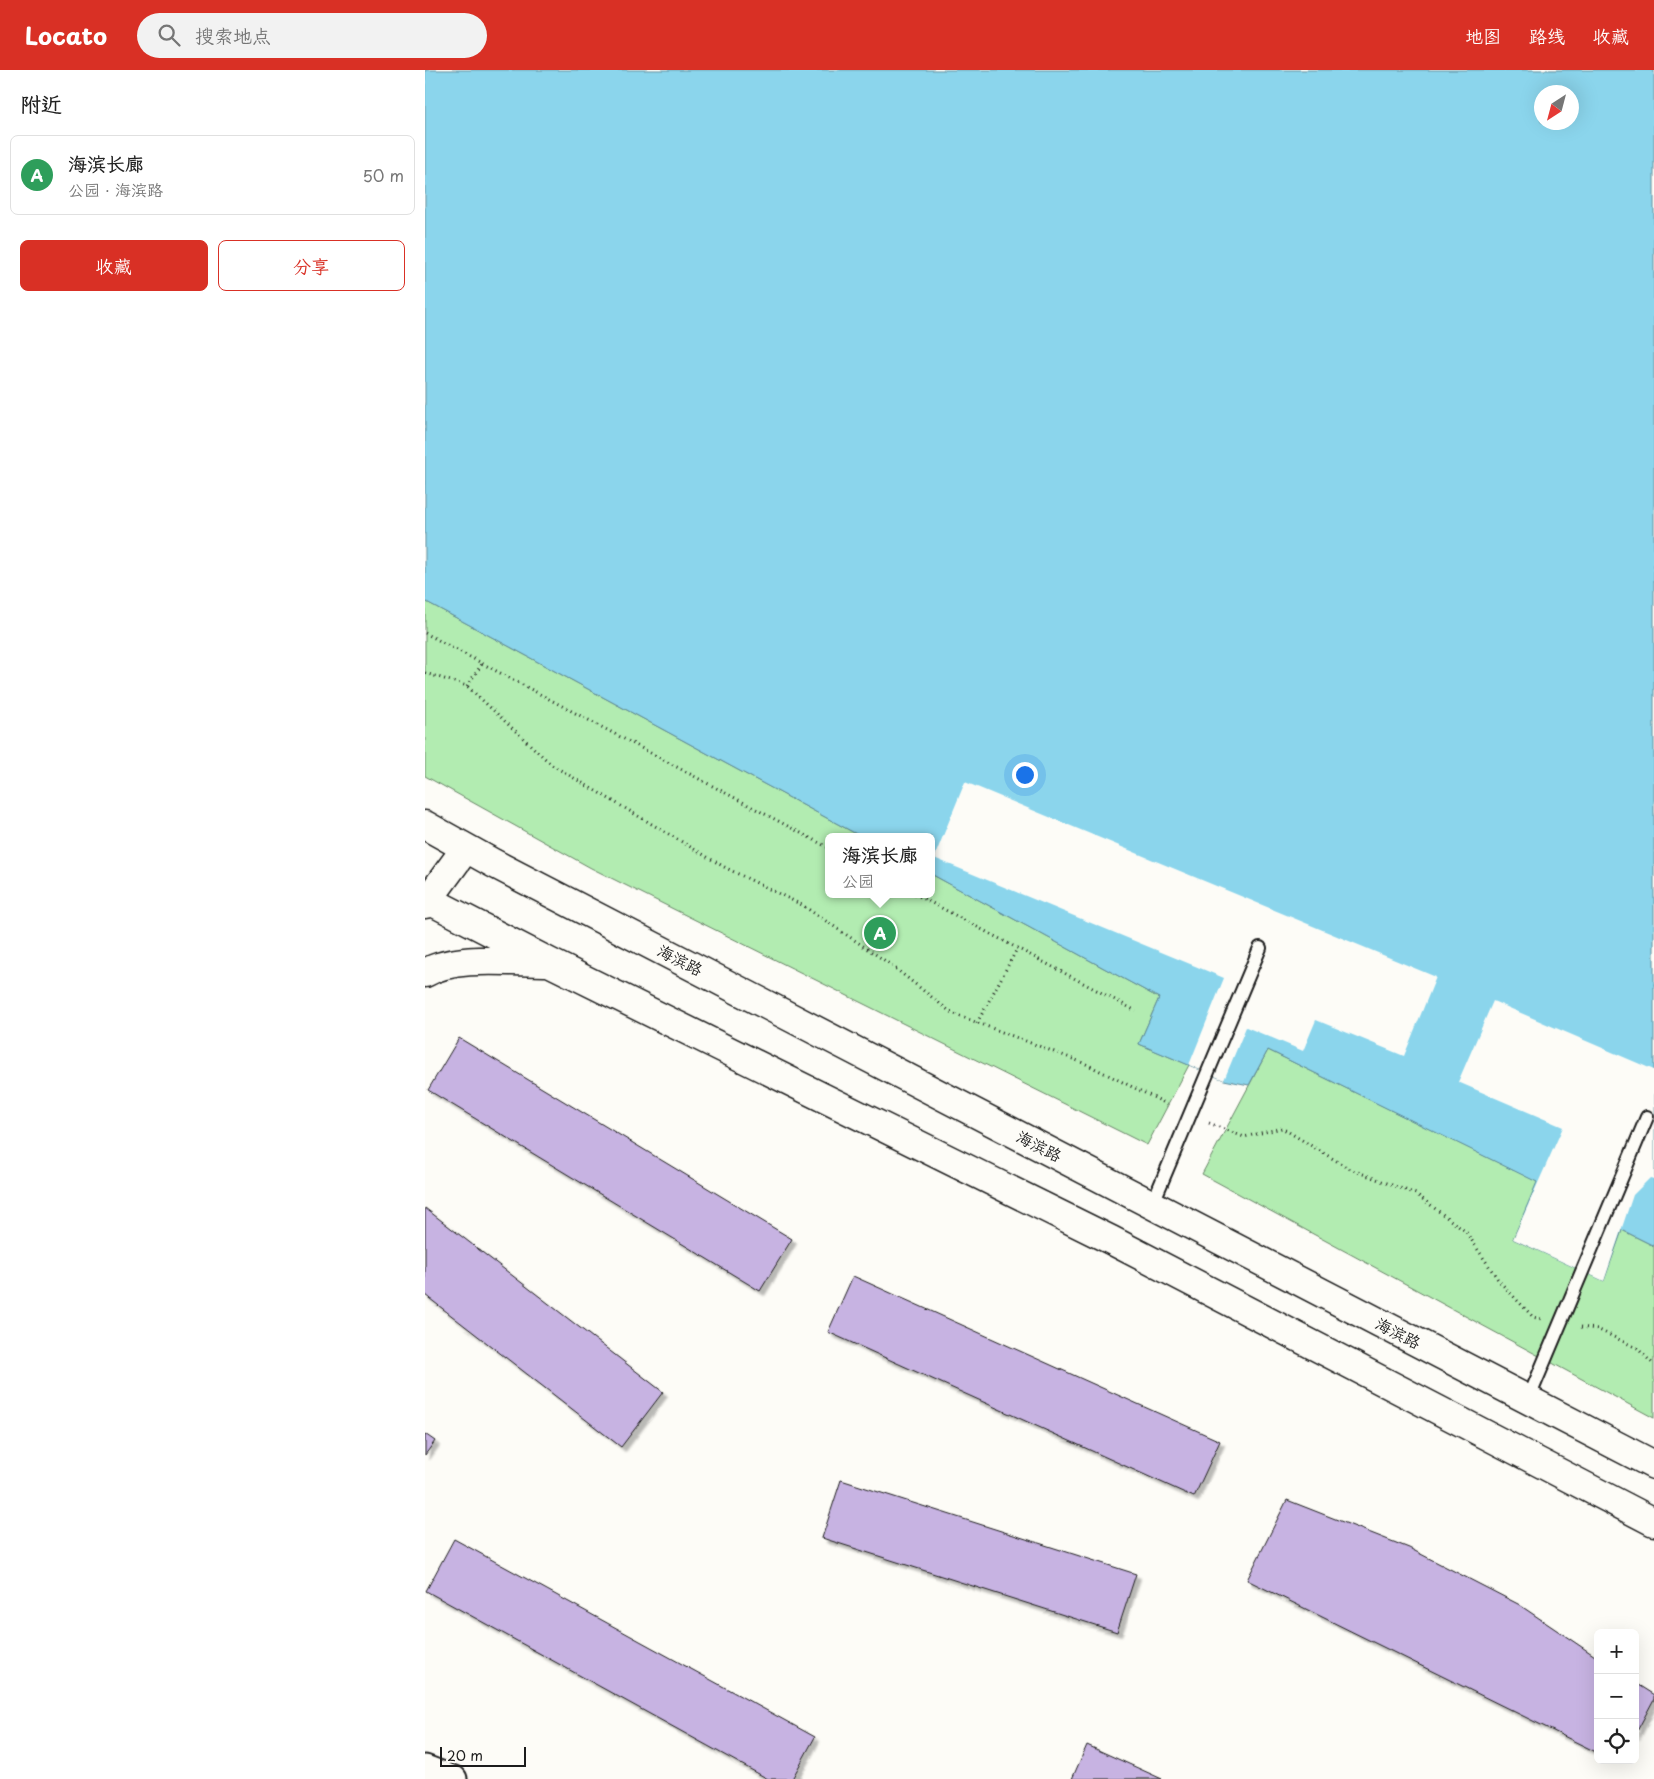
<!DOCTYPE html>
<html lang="zh">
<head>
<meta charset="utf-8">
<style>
	:root { --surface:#fff; --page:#f2f2f2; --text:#222; --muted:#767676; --line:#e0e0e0; --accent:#d93025 }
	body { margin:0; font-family:"Playpen Sans","LXGW WenKai TC",sans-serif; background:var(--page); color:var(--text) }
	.controls { position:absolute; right:15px; bottom:15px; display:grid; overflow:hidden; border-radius:8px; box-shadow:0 5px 20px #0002 }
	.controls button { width:45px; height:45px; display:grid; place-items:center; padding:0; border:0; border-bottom:1px solid var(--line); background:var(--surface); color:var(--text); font:25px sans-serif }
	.compass { position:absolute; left:1109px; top:15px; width:45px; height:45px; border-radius:50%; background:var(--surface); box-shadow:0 5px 20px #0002; rotate:216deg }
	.scale { position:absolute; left:15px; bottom:12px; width:86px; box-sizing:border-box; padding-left:5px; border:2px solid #1c1c1c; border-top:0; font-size:14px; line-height:18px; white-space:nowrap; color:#1c1c1c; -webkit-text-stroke:4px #fdfcf7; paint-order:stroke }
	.you { position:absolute; left:599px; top:704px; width:18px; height:18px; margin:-12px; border:4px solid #fff; border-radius:50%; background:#1a73e8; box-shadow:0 0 0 8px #1a73e833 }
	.badge { display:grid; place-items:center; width:32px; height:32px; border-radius:50%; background:var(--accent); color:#fff; font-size:16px; font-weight:700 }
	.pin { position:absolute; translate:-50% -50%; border:2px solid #fff; box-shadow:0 1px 5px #0006 }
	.popup { position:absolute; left:400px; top:763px; width:110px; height:65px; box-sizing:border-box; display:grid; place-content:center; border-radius:8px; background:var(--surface); filter:drop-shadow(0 1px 4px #0005); font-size:16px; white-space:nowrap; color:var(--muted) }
	.popup b { font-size:19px; color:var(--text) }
	.popup::after { content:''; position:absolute; left:50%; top:100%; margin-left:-10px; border:10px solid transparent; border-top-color:var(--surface) }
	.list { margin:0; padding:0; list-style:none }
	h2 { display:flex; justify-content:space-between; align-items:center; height:65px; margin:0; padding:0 20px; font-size:21px }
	h2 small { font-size:16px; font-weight:400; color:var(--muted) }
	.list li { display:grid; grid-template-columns:32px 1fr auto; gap:15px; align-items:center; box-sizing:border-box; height:80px; margin:0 10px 10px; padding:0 10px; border:1px solid var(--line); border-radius:8px }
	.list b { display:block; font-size:19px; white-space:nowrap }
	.list p { margin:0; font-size:16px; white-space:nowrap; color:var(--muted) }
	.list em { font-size:16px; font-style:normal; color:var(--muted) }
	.actions { display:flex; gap:10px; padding:15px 20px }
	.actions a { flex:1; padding:11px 0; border:1px solid var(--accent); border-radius:8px; text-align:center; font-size:18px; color:var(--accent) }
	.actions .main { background:var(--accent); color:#fff }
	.icon { flex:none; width:28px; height:28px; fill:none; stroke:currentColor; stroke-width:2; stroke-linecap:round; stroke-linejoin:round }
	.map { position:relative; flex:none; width:1229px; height:1709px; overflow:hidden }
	header { display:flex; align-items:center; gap:30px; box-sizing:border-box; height:70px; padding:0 25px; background:var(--accent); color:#fff }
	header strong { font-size:24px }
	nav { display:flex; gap:28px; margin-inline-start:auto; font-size:18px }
	.search { width:350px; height:45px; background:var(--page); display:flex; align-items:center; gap:12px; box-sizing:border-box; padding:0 18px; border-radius:28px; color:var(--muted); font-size:19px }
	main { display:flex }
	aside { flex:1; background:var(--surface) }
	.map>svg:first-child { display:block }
</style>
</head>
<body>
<header>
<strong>Locato</strong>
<div class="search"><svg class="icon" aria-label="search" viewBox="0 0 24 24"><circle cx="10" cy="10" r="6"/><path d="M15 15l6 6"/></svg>搜索地点</div>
<nav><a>地图</a><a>路线</a><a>收藏</a></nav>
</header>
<main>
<aside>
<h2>附近<small></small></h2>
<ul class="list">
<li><span class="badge" style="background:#2e9e5b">A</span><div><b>海滨长廊</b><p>公园 · 海滨路</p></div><em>50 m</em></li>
</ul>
<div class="actions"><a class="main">收藏</a><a>分享</a></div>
</aside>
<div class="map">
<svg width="1229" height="1709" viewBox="0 0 1229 1709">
	<defs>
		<filter id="shadow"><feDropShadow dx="4.5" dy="4.5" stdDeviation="1" flood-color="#0004"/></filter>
	</defs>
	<rect width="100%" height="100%" fill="#fdfcf7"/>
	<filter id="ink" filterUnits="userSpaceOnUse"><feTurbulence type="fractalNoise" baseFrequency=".02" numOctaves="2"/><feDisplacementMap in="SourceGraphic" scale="10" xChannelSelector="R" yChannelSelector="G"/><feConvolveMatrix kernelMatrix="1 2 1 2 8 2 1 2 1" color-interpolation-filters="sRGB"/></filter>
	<g filter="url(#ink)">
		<path fill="#b2ecb1" stroke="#678466" d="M0,531L437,767H404V824H506V804L734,928L714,974L764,995L722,1075L166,798L0,706Z
			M843,980L1113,1112L1088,1169L1179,1210L1197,1160L1229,1176V1348L777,1104Z"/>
		<path fill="#8bd5ec" stroke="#5f8b99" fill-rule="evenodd" d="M0,0H1229V1176L1197,1160L1179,1211L1088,1169L1112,1112L843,980L824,1015L799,1010L714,974L734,928L506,804V767H437L0,531ZM1116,22H1146V52H1116Z"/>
		<path fill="#fdfcf7" d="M540,712L1011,907L979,986L891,950L878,981L821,957L799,1010L764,995L799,908L509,788Z
			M1068,931L1229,1000V1109L1225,1108L1208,1125L1179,1211L1088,1169L1138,1057L1033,1012Z"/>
		<path fill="#c7b3e2" stroke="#1c1c1c" filter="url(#shadow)" d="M34,968L367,1169L335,1221L3,1020Z
			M0,1138L238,1322L196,1377L0,1225Z
			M428,1206L795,1371L769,1427L403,1262Z
			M0,1364L10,1371L0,1385Z
			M416,1410L711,1504L692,1562L397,1468Z
			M862,1430L984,1478L1093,1534L1173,1588V1683L822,1510Z
			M29,1469L390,1667L367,1709H343L1,1521Z
			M1210,1613L1229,1625V1629L1210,1665Z
			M662,1675L737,1709H647Z"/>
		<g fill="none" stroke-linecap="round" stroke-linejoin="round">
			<defs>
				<path id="lane" d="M727,1135L835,878
					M1103,1330L1222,1047"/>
				<path id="street" d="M0,1698L29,1709"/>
				<path id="secondary" d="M0,755L68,793L1229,1395
					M0,828L124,892L686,1170L1229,1452
					M0,834L41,778
					M0,903C30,885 84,892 119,892"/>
			</defs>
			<use href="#lane" stroke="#1c1c1c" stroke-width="16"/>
			<use href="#street" stroke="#1c1c1c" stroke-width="29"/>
			<use href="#secondary" stroke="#1c1c1c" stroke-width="31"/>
			<path stroke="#1c1c1c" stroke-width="3" stroke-dasharray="1 4" stroke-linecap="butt" d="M0,563L404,778
				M0,603L42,616L127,695L301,798L377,835L462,892L527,943L661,994L746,1036
				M42,616L57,594
				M490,824L711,941
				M552,953L592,879
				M784,1053L819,1067L857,1058L925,1099L991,1124L1041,1162L1074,1211L1108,1247L1116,1249
				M1156,1257L1172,1259L1212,1278L1229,1295"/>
			<use href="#lane" stroke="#fdfcf7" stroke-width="12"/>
			<use href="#street" stroke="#fdfcf7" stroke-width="25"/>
			<use href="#secondary" stroke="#fdfcf7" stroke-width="28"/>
		</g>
	</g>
	<g text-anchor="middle" stroke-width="4" stroke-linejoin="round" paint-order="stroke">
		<g font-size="16" fill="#1c1c1c" stroke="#fdfcf7">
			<text transform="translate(255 890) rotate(27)" y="6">海滨路</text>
			<text transform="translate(614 1076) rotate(27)" y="6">海滨路</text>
			<text transform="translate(973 1263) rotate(27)" y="6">海滨路</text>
		</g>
	</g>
</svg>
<div class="controls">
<button>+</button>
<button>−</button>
<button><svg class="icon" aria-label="locate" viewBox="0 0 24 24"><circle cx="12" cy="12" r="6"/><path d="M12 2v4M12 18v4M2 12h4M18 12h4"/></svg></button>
</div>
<svg class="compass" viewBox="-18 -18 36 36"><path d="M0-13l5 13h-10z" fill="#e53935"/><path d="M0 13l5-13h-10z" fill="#767676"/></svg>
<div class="scale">20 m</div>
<div class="you"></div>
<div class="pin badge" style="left:455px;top:863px;background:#2e9e5b">A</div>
<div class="popup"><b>海滨长廊</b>公园</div>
</div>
</main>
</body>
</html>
